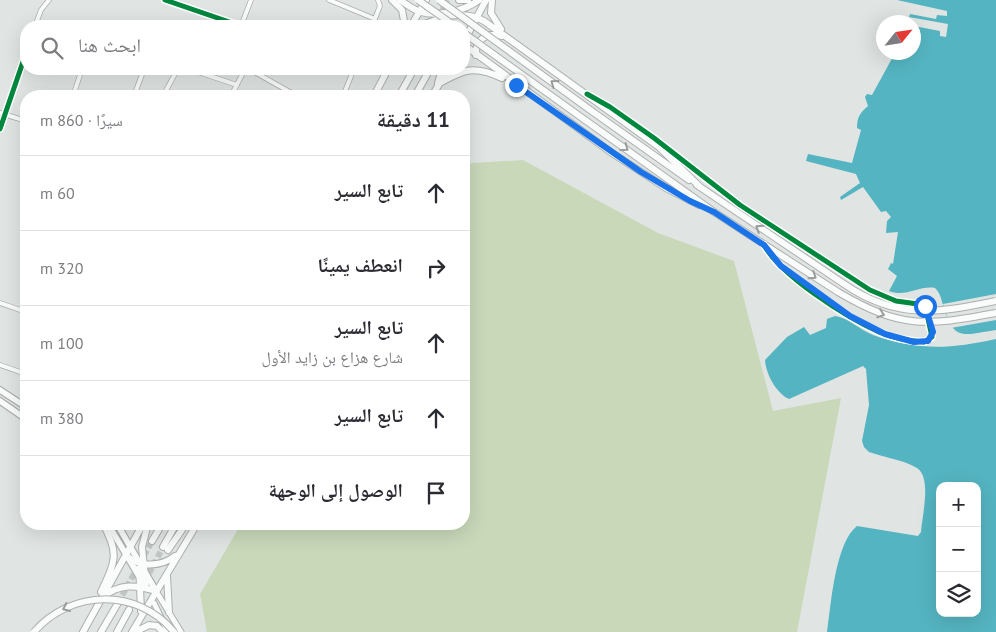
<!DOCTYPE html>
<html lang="ar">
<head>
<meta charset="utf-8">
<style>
	:root { --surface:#fff; --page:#f2f2f3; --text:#2b2b33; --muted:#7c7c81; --line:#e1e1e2 }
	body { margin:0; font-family:"PT Sans","Noto Naskh Arabic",sans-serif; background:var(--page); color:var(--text); direction:rtl }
	.controls { position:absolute; right:15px; bottom:15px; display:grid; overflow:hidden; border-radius:10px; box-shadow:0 5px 20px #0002 }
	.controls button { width:45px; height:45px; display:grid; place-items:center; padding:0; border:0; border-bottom:1px solid var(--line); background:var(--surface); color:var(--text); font:25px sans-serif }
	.compass { position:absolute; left:876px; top:15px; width:45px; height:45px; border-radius:50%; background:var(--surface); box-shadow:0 5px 20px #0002; rotate:60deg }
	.stop { position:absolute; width:15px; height:15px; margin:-11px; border:4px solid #1a73e8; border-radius:50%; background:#fff }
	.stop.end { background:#1a73e8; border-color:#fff; box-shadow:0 1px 5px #0008 }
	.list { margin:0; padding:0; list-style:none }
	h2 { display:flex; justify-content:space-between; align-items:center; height:65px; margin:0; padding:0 20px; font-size:21px }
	h2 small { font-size:16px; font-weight:400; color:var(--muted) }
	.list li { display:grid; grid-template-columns:32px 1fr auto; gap:15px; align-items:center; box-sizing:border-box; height:75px; padding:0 20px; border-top:1px solid var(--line) }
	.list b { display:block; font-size:19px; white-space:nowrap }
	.list p { margin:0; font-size:16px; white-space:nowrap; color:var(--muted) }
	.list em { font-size:16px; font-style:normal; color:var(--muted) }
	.icon { flex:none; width:28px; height:28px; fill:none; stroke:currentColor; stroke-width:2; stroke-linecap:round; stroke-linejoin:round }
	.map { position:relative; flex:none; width:996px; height:632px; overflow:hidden; direction:ltr }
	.search { position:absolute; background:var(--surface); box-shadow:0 5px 20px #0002; left:20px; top:20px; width:450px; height:55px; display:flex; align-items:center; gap:12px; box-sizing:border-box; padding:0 18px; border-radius:20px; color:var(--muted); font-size:19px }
	.panel { position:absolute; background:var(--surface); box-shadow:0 5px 20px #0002; left:20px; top:90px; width:450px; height:440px; border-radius:20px; direction:rtl }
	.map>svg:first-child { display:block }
</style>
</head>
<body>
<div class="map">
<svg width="996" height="632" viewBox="0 0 996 632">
	<rect width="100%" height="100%" fill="#e0e5e3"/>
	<path fill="#c8d8b9" d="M523,160L658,233L734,261L773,411L841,398L797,632H207L200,594L241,524H464V167L472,163Z"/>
	<path fill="#54b4c1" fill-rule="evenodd" d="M897,0H996V330C962,335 954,342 943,305C941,298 940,293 935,288C920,285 905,298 889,291L897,276L888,269L891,263L893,264L898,232L886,233L887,221L891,217L886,211L881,212L863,187L841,200L840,197L860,183L856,174L806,161L808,154L852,163L861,130L857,128C857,117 860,113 868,106L865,97L867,94L872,95L895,53L914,52V26L940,31V36L946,37L948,24L909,17L910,14L936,19L937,15L947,16V11Z
		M835,316C849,318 860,330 873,335C919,351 950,349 996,339V632H827C831,605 835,543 857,526L918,536L921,532C922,516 932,478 917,468C904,460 883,457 869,452L864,447L862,441L869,405L866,369L863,366L789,399C776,393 766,374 765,360L787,337L804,327L810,335L826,328L827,319ZM940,486H977V613H940Z"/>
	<path fill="#e0e5e3" d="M996,294V320L951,328L943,304Z"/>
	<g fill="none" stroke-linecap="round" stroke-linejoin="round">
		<path stroke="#c0c4c3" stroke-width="6" stroke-dasharray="6 3" stroke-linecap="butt" d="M435,26L447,0
			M145,581L163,547
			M118,603L152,541"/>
		<defs>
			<path id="minor" d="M165,0L241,26
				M329,0L375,19
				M35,26L41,10L49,0
				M241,26L251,0
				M372,26L380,6L378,0
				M189,69L237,85
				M249,69L297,96
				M73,96L82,69
				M134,96L144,69
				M163,96L175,74
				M231,96L245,69
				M343,96L354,69
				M0,113L26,121
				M0,129L26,53
				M26,229L23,237L26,248
				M0,303L26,312
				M0,365L26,374"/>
			<path id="tertiary" d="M596,99L654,138L740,205L870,290L896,301L925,305L932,337L924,342C909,341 893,338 879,332C847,317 781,276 764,245
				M156,591L181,632
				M154,603L168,632"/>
			<path id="secondary" d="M0,390L26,407
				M0,401L26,419
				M108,524L140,578
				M117,524L156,591"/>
			<path id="primary" d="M392,0L402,10L405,26
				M400,0C406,4 413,10 421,12C439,17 464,11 479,0
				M459,0H468
				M492,0L491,13L501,29
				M411,26L426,0
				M420,26C441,17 462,9 484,21L659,147L700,187
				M464,41L486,0
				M464,45L612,153L666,188L699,205
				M476,55C475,39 487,32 502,36
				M438,83L442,69
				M438,84C464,69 474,65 502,78
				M374,96L388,69
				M432,96L448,69
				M593,112L689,180
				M585,120L714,212L838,292
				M697,185L844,284
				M126,555C139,568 161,567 175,556
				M139,563L141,611
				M167,576L169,612
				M146,588L142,547L148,524
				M101,592C115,562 120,554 103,524
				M103,597C120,583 136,585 156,591
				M83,632L143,524
				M132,632L197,524
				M135,632L149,625L157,626L163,632"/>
			<path id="trunk" d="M399,96L414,69
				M415,96L430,69
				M152,541L162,524
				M163,547L176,524
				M168,550L186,524
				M101,632L118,603
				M117,632L129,610"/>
		</defs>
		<use href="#minor" stroke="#abafad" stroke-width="5.5"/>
		<use href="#tertiary" stroke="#abafad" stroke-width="7"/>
		<use href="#secondary" stroke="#abafad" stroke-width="8"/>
		<use href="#primary" stroke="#abafad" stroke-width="8"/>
		<use href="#trunk" stroke="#abafad" stroke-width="8"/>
		<use href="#minor" stroke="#fafbfb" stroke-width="4"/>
		<use href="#tertiary" stroke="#fafbfb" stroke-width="5"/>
		<use href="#secondary" stroke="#fafbfb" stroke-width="5.5"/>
		<use href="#primary" stroke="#fafbfb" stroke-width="6"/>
		<use href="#trunk" stroke="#fafbfb" stroke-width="6"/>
		<defs>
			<path id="primary-bridge" d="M418,0L455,26
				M439,0L593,112
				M464,33L585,120
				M844,284C896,320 938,313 996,301
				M838,292C901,329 926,326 996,313"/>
			<path id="trunk-bridge" d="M34,632C71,589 138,588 174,632"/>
		</defs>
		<use href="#primary-bridge" stroke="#abafad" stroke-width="8" stroke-linecap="butt"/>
		<use href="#trunk-bridge" stroke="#abafad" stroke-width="8" stroke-linecap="butt"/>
		<use href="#primary-bridge" stroke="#fafbfb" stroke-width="6"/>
		<use href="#trunk-bridge" stroke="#fafbfb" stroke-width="6"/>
		<defs>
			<path id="cycleway" d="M165,0L241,26
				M587,94L610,107L654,138L740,205L870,290L896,301L925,305L932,337L924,342C909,341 893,338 879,332C846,317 781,276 764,245
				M0,129L26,53"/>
		</defs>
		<use href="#cycleway" stroke="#fff" stroke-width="8"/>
		<use href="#cycleway" stroke="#00873e" stroke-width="5"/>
	</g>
	<defs><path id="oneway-chevron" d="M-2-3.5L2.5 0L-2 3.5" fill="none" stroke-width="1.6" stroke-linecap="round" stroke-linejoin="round" transform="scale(1.25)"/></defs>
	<g stroke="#9a9b9b">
		<use href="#oneway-chevron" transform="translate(554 83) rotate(-144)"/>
		<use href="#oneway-chevron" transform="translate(625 148) rotate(36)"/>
		<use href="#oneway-chevron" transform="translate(759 228) rotate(-147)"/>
		<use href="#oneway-chevron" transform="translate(813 276) rotate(33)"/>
		<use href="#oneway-chevron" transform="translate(881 314) rotate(19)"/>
		<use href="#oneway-chevron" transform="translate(66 608) rotate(155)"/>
	</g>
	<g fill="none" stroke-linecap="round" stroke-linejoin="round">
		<path stroke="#1a73e8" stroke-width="6" d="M516,85L641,172L690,201L714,212L764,245L781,266L850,316L885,334L914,342L928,341L933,332L925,306"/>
	</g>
</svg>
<div class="controls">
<button>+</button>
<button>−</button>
<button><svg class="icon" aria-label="layers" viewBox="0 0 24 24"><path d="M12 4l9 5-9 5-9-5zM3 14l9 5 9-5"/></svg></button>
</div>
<svg class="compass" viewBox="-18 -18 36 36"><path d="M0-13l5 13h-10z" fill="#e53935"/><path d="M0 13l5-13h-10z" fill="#7c7c81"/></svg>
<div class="stop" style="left:925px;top:306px"></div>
<div class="stop end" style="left:516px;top:85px"></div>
<div class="search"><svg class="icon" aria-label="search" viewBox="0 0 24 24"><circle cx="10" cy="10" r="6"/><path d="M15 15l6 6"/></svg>ابحث هنا</div>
<section class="panel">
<h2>11 دقيقة<small>سيرًا · 860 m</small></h2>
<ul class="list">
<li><svg class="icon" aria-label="ahead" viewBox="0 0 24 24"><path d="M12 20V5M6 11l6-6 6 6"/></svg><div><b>تابع السير</b></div><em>60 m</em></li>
<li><svg class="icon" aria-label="right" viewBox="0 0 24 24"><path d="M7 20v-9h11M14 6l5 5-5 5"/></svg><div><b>انعطف يمينًا</b></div><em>320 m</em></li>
<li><svg class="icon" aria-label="ahead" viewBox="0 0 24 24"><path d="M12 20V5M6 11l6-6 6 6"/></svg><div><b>تابع السير</b><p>شارع هزاع بن زايد الأول</p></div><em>100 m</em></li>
<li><svg class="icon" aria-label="ahead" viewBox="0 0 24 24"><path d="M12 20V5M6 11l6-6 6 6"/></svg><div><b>تابع السير</b></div><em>380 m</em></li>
<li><svg class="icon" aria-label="arrive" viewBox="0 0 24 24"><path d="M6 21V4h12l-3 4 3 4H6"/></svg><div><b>الوصول إلى الوجهة</b></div></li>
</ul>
</section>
</div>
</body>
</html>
